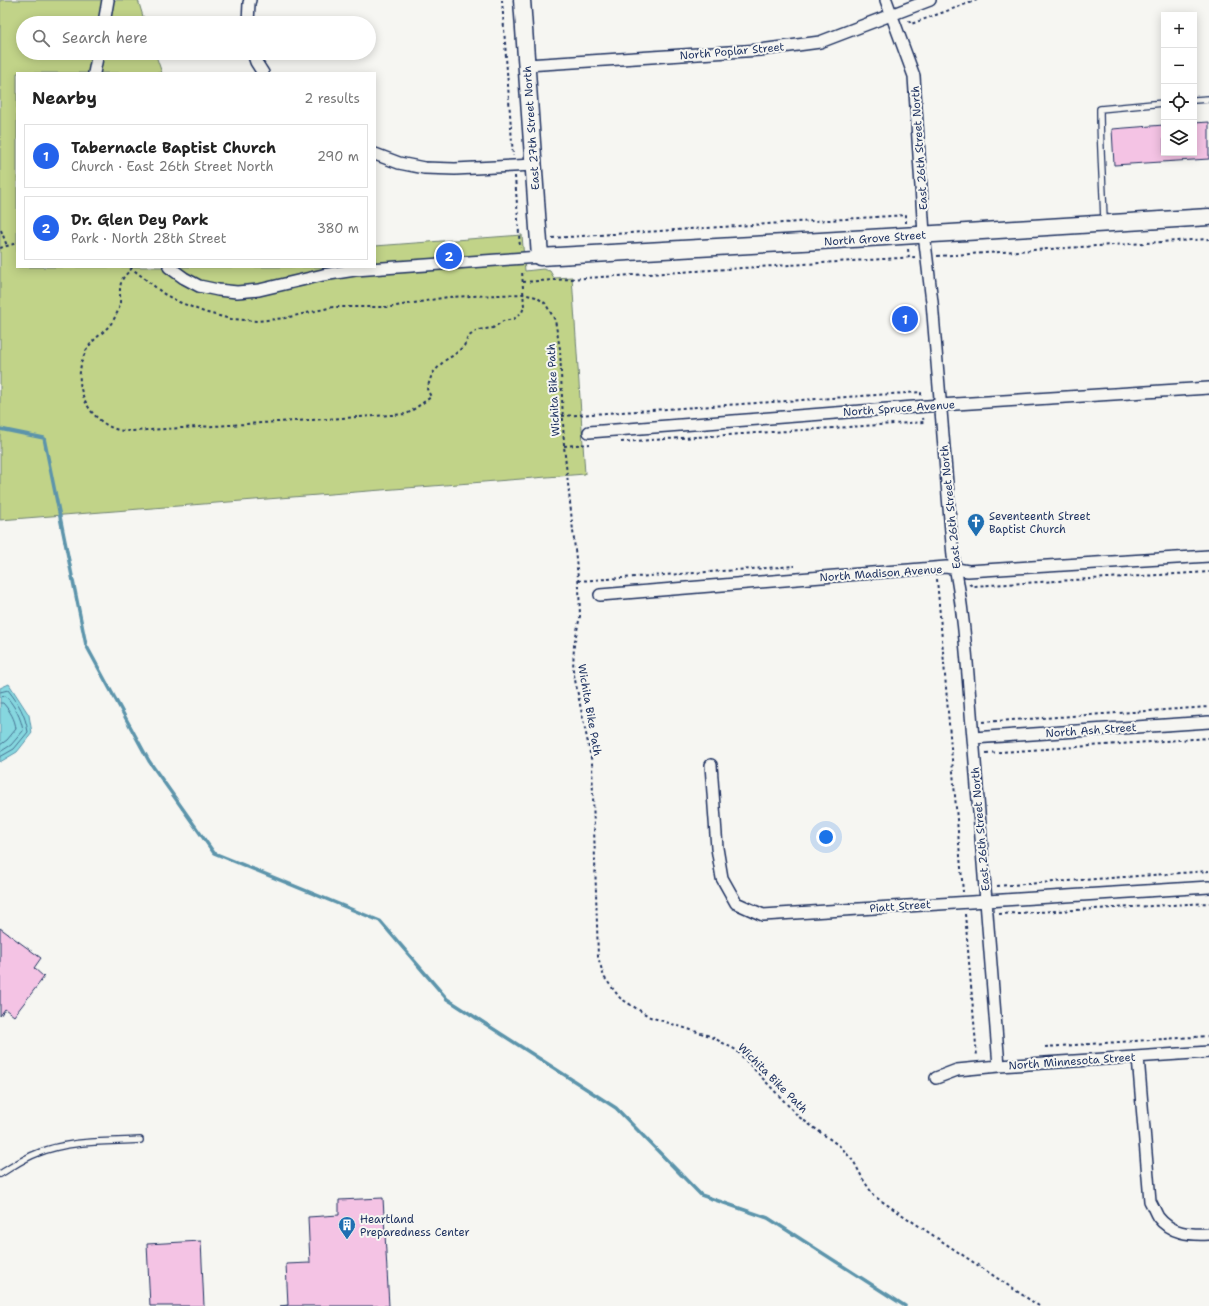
<!DOCTYPE html>
<html lang="en">
<head>
<meta charset="utf-8">
<style>
	:root { --surface:#fff; --page:#f2f2f2; --text:#222; --muted:#767676; --line:#e0e0e0; --accent:#2563eb }
	body { margin:0; font-family:"Shantell Sans",sans-serif; background:var(--page); color:var(--text) }
	.controls { position:absolute; right:12px; top:12px; display:grid; overflow:hidden; border-radius:0px; box-shadow:0 2px 10px #0003 }
	.controls button { width:36px; height:36px; display:grid; place-items:center; padding:0; border:0; border-bottom:1px solid var(--line); background:var(--surface); color:var(--text); font:20px sans-serif }
	.you { position:absolute; left:826px; top:837px; width:14px; height:14px; margin:-10px; border:3px solid #fff; border-radius:50%; background:#1a73e8; box-shadow:0 0 0 6px #1a73e833 }
	.badge { display:grid; place-items:center; width:26px; height:26px; border-radius:50%; background:var(--accent); color:#fff; font-size:13px; font-weight:700 }
	.pin { position:absolute; translate:-50% -50%; border:2px solid #fff; box-shadow:0 1px 4px #0006 }
	.list { margin:0; padding:0; list-style:none }
	h2 { display:flex; justify-content:space-between; align-items:center; height:52px; margin:0; padding:0 16px; font-size:17px }
	h2 small { font-size:13px; font-weight:400; color:var(--muted) }
	.list li { display:grid; grid-template-columns:26px 1fr auto; gap:12px; align-items:center; box-sizing:border-box; height:64px; margin:0 8px 8px; padding:0 8px; border:1px solid var(--line); border-radius:0px }
	.list b { display:block; font-size:15px; white-space:nowrap }
	.list p { margin:0; font-size:13px; white-space:nowrap; color:var(--muted) }
	.list em { font-size:13px; font-style:normal; color:var(--muted) }
	.icon { flex:none; width:22px; height:22px; fill:none; stroke:currentColor; stroke-width:2; stroke-linecap:round; stroke-linejoin:round }
	.map { position:relative; flex:none; width:1209px; height:1306px; overflow:hidden }
	.search { position:absolute; background:var(--surface); box-shadow:0 2px 10px #0003; left:16px; top:16px; width:360px; height:44px; display:flex; align-items:center; gap:10px; box-sizing:border-box; padding:0 14px; border-radius:22px; color:var(--muted); font-size:15px }
	.panel { position:absolute; background:var(--surface); box-shadow:0 2px 10px #0003; left:16px; top:72px; width:360px; height:196px; border-radius:0px }
	.map>svg:first-child { display:block }
</style>
</head>
<body>
<div class="map">
<svg width="1209" height="1306" viewBox="0 0 1209 1306">
	<rect width="100%" height="100%" fill="#f6f6f2"/>
	<filter id="ink" filterUnits="userSpaceOnUse"><feTurbulence type="fractalNoise" baseFrequency=".025" numOctaves="2"/><feDisplacementMap in="SourceGraphic" scale="8" xChannelSelector="R" yChannelSelector="G"/><feConvolveMatrix kernelMatrix="1 2 1 2 8 2 1 2 1" color-interpolation-filters="sRGB"/></filter>
	<g filter="url(#ink)">
		<path fill="#c1d388" stroke="#6e8173" d="M0,0H138L145,23H23V53H155L162,73H17V267H375V246L522,235L525,271L543,269L550,271L554,278L572,277L585,474L0,520Z"/>
		<path fill="#86d7df" stroke="#5b94ab" d="M9,684L29,715L32,733L17,752L0,762V688Z"/>
		<g fill="none" stroke-linecap="round" stroke-linejoin="round">
			<path stroke="#467292" stroke-width="1" d="M0,692L8,690C19,704 25,714 28,732L14,749L0,757
				M0,697L6,696C15,707 21,717 23,731L11,745L0,752
				M0,703H3C10,711 15,719 16,729L7,740L0,745"/>
			<path stroke="#5b94ab" stroke-width="3.5" d="M0,429L44,438L86,645L149,761L214,853L380,921L447,999L616,1108L701,1195L768,1218L905,1306"/>
		</g>
		<path fill="#f4c3e4" stroke="#1b2f5e" d="M1209,122V159L1114,165L1112,129L1164,125V153H1194V123Z
			M0,928L41,958L34,968L44,977L14,1016L5,1009L0,1016Z
			M383,1198L389,1306H280L288,1305L286,1264L310,1263L308,1217L339,1215V1200Z
			M201,1241L204,1306H150L147,1244Z"/>
		<g fill="none" stroke-linecap="round" stroke-linejoin="round">
			<defs>
				<path id="lane" d="M1194,100L1209,99
					M1104,222C1103,184 1100,147 1100,109L1164,103
					M0,1174C12,1167 24,1158 38,1153C70,1140 106,1142 140,1140"/>
				<path id="street" d="M886,0L914,76L924,234L932,302L953,556C966,619 968,685 974,749C982,855 991,960 999,1066
					M104,23L108,0
					M248,23L249,3L250,0
					M253,53L256,62L263,73
					M527,65L760,50L820,42L930,0
					M94,73L98,53
					M375,154L399,163L424,168L455,169L534,165
					M169,267L184,278L199,286L218,290L237,292L259,290L323,275L355,270L540,257
					M589,432L940,405L1209,388
					M600,595L946,567L968,571L1209,556
					M973,738L1209,722
					M711,765L717,848L722,878L736,903L763,915L1209,887
					M1138,1057L1150,1201C1153,1206 1155,1212 1158,1217C1171,1234 1190,1235 1209,1234
					M936,1078L957,1070L999,1066L1209,1052"/>
				<path id="secondary" d="M522,0L540,257L820,241L1209,217"/>
			</defs>
			<use href="#lane" stroke="#1b2f5e" stroke-width="8"/>
			<use href="#street" stroke="#1b2f5e" stroke-width="14"/>
			<use href="#secondary" stroke="#1b2f5e" stroke-width="19"/>
			<path stroke="#1b2f5e" stroke-width="2" stroke-dasharray="3 3" stroke-linecap="butt" d="M502,0L513,156
				M909,20L911,24L977,0
				M515,176L520,248
				M1,230L7,246
				M552,238L906,215V223
				M0,248L17,243
				M908,249L909,258
				M937,256L1209,239
				M130,267L164,294L179,302L204,312L231,319L258,321L285,318L333,307H391L448,297L523,294L536,297L545,303L555,320L560,349L564,446L579,587L580,616L574,645L573,670L592,763L598,957L604,977L620,998L650,1017L710,1036L736,1050L799,1117L841,1147L854,1162L864,1181L874,1196L1039,1306
				M132,268C129,272 122,277 121,283C118,293 123,302 117,313C115,317 113,322 109,326C101,335 90,341 85,353C71,383 86,420 118,430C123,431 128,431 133,431L407,414L431,397L427,389L432,374L444,361L454,355L464,346L468,337L477,330L493,328L503,321L514,319L522,312L524,307L522,270
				M523,282L915,257
				M562,416L921,392V396
				M621,442L924,422L923,418
				M564,446L590,444
				M937,579L963,892
				M578,581L795,566
				M969,584L973,586L1209,572
				M982,722L1209,707
				M986,753L1209,738
				M997,886L1209,871
				M965,914L977,1057
				M999,914L1209,903
				M1045,1047L1209,1036"/>
			<use href="#lane" stroke="#f6f6f2" stroke-width="5.5"/>
			<use href="#street" stroke="#f6f6f2" stroke-width="11"/>
			<use href="#secondary" stroke="#f6f6f2" stroke-width="16"/>
		</g>
	</g>
	<defs>
		<symbol id="church-pin" viewBox="-11 -11 22 30"><path d="M0 17L-7.5 6A9.5 9.5 0 1 1 7.5 6Z" fill="#1f6fb2" stroke="#f6f6f2"/><path d="M-1.2-6h2.4v3.5h3.3v2.4h-3.3V6h-2.4V-.1h-3.3v-2.4h3.3Z" fill="#fff"/></symbol>
		<symbol id="building-pin" viewBox="-11 -11 22 30"><path d="M0 17L-7.5 6A9.5 9.5 0 1 1 7.5 6Z" fill="#1f6fb2" stroke="#f6f6f2"/><path d="M-4-6H4V6H1V3H-1V6H-4ZM-2.5-4.3h1.7v1.8h-1.7ZM.8-4.3h1.7v1.8H.8ZM-2.5-1h1.7V.8h-1.7ZM.8-1h1.7V.8H.8Z" fill="#fff"/></symbol>
	</defs>
	<g fill-rule="evenodd">
		<use href="#church-pin" x="966" y="512" width="20" height="27"/>
		<use href="#building-pin" x="337" y="1215" width="20" height="27"/>
	</g>
	<g text-anchor="middle" stroke-width="4" stroke-linejoin="round" paint-order="stroke">
		<g font-size="11" fill="#1b2f5e" stroke="#f6f6f2">
			<text transform="translate(732 51) rotate(-5)" y="4">North Poplar Street</text>
			<text transform="translate(531 128) rotate(-94)" y="4">East 27th Street North</text>
			<text transform="translate(919 148) rotate(-94)" y="4">East 26th Street North</text>
			<text transform="translate(875 238) rotate(-4)" y="4">North Grove Street</text>
			<text transform="translate(553 390) rotate(-93)" y="4">Wichita Bike Path</text>
			<text transform="translate(899 408) rotate(-4)" y="4">North Spruce Avenue</text>
			<text transform="translate(950 507) rotate(-96)" y="4">East 26th Street North</text>
			<text transform="translate(881 573) rotate(-4)" y="4">North Madison Avenue</text>
			<text transform="translate(590 710) rotate(80)" y="4">Wichita Bike Path</text>
			<text transform="translate(1091 730) rotate(-4)" y="4">North Ash Street</text>
			<text transform="translate(980 829) rotate(-95)" y="4">East 26th Street North</text>
			<text transform="translate(900 906) rotate(-4)" y="4">Piatt Street</text>
			<text transform="translate(1072 1061) rotate(-4)" y="4">North Minnesota Street</text>
			<text transform="translate(773 1078) rotate(45)" y="4">Wichita Bike Path</text>
		</g>
		<g font-size="11" fill="#1b2f5e" stroke="#f6f6f2" text-anchor="start">
			<text x="989" y="520">Seventeenth Street<tspan x="989" dy="13">Baptist Church</tspan></text>
			<text x="360" y="1223">Heartland<tspan x="360" dy="13">Preparedness Center</tspan></text>
		</g>
	</g>
</svg>
<div class="controls">
<button>+</button>
<button>−</button>
<button><svg class="icon" aria-label="locate" viewBox="0 0 24 24"><circle cx="12" cy="12" r="6"/><path d="M12 2v4M12 18v4M2 12h4M18 12h4"/></svg></button>
<button><svg class="icon" aria-label="layers" viewBox="0 0 24 24"><path d="M12 4l9 5-9 5-9-5zM3 14l9 5 9-5"/></svg></button>
</div>
<div class="you"></div>
<div class="pin badge" style="left:905px;top:319px">1</div>
<div class="pin badge" style="left:449px;top:256px">2</div>
<div class="search"><svg class="icon" aria-label="search" viewBox="0 0 24 24"><circle cx="10" cy="10" r="6"/><path d="M15 15l6 6"/></svg>Search here</div>
<section class="panel">
<h2>Nearby<small>2 results</small></h2>
<ul class="list">
<li><span class="badge">1</span><div><b>Tabernacle Baptist Church</b><p>Church · East 26th Street North</p></div><em>290 m</em></li>
<li><span class="badge">2</span><div><b>Dr. Glen Dey Park</b><p>Park · North 28th Street</p></div><em>380 m</em></li>
</ul>
</section>
</div>
</body>
</html>
